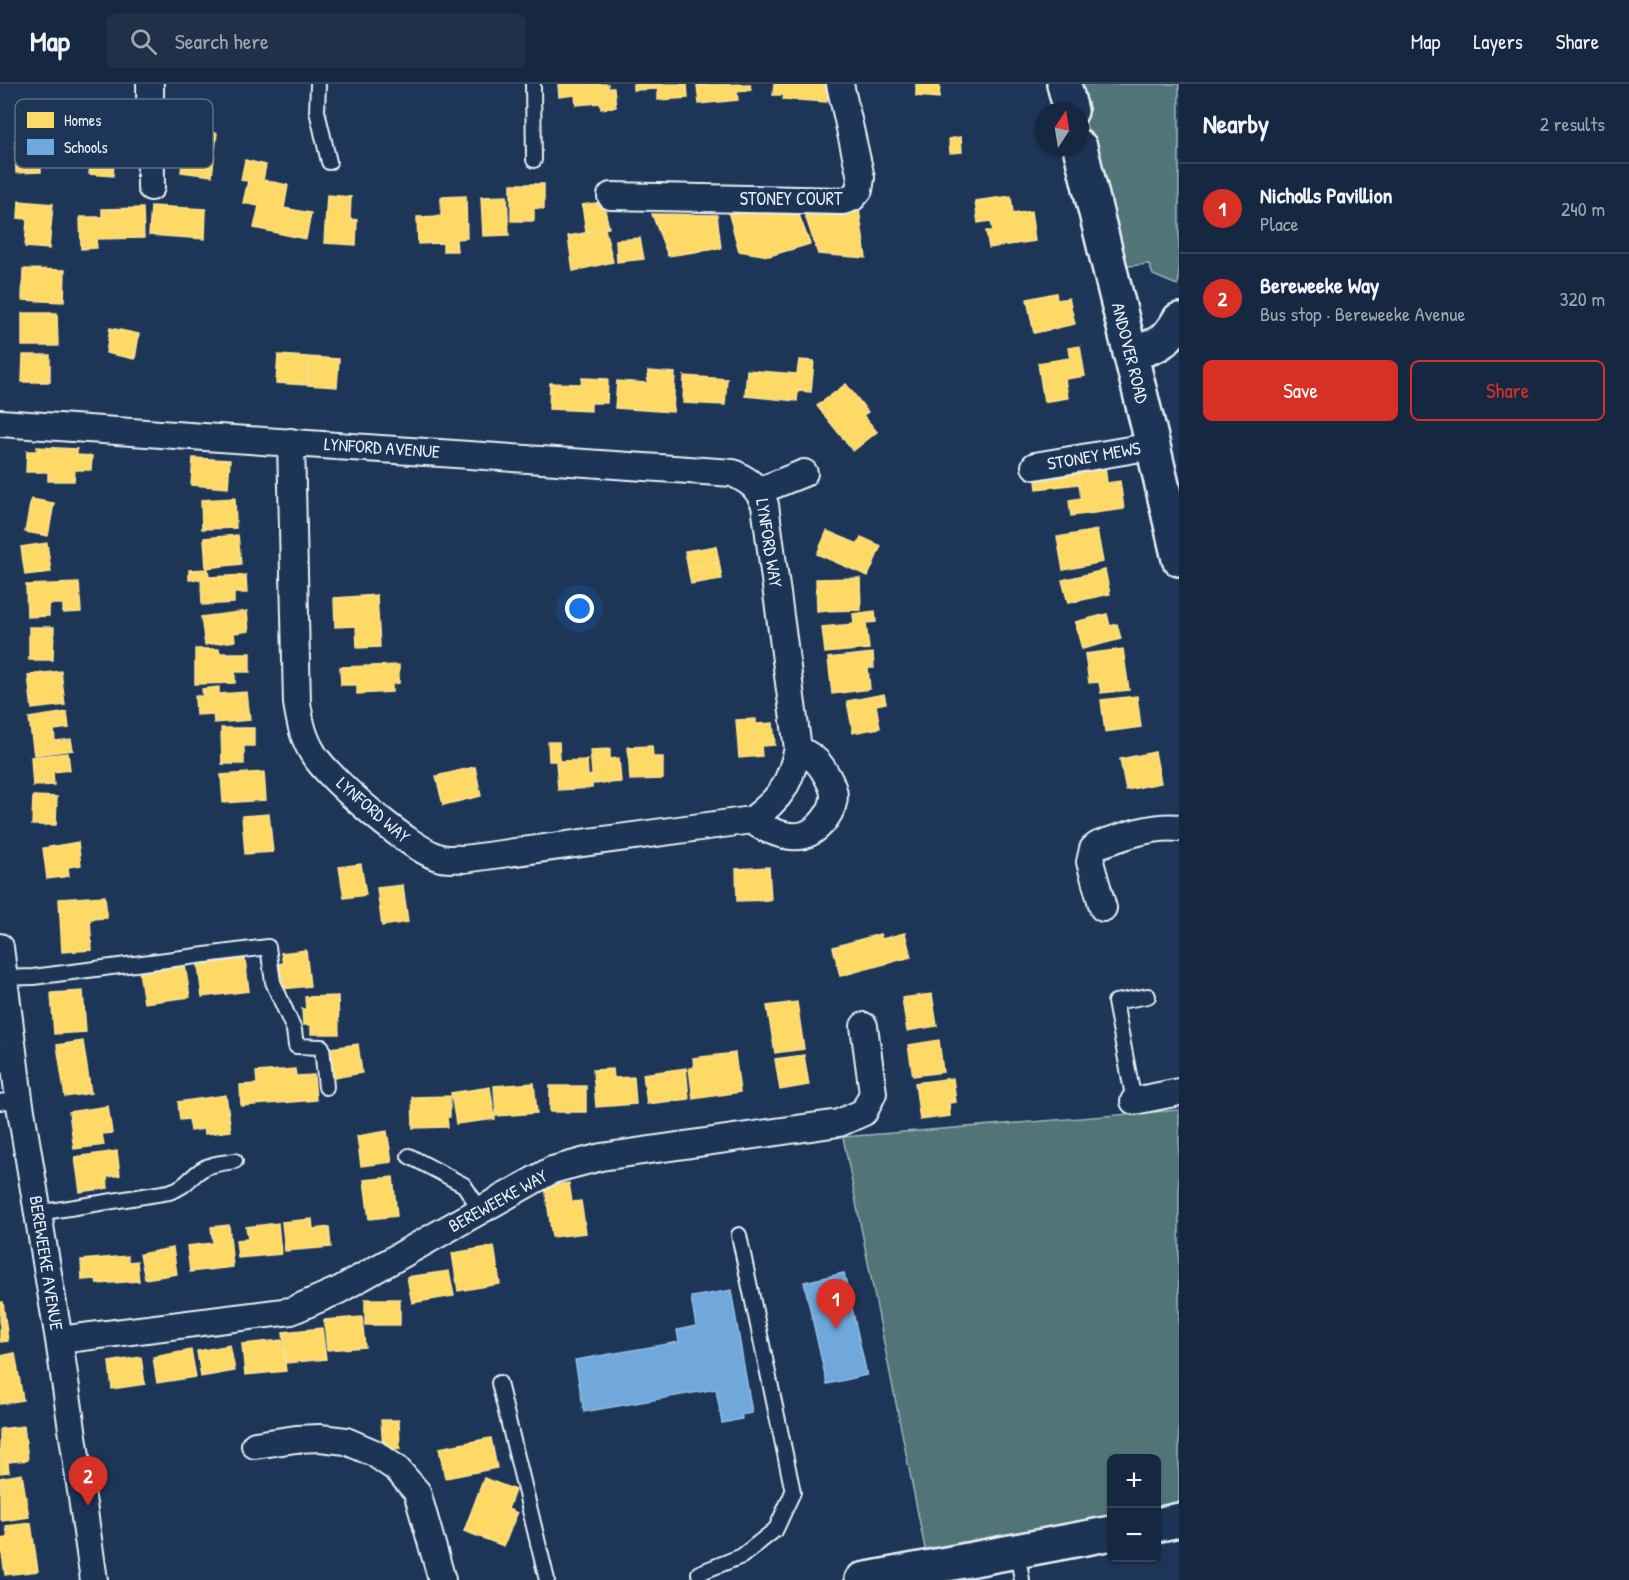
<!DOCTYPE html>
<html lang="en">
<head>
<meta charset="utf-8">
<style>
	:root { --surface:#162841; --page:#1f3048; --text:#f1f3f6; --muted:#9ea6b1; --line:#35445a; --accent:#d93025 }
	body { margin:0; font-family:"Patrick Hand",sans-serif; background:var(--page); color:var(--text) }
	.controls { position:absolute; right:18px; bottom:18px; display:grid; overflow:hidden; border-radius:9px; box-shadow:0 2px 4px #0004 }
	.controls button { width:54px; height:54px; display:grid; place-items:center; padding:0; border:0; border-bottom:2px solid var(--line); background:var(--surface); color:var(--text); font:30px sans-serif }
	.compass { position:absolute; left:1035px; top:18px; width:54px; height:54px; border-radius:50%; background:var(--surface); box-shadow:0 2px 4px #0004; rotate:12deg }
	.you { position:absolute; left:580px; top:525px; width:21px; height:21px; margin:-15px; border:4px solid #fff; border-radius:50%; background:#1a73e8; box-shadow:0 0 0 9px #1a73e833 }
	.badge { display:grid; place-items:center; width:39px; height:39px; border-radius:50%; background:var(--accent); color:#fff; font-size:20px; font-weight:700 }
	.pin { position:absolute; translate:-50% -50px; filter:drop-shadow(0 2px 3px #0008) }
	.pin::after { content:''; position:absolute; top:32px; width:21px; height:18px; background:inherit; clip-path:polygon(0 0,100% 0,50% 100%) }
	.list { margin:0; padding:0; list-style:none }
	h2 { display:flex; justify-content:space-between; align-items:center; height:78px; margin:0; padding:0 24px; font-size:26px }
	h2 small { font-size:20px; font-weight:400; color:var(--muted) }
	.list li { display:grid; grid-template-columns:39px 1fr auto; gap:18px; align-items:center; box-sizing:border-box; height:90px; padding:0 24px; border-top:2px solid var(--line) }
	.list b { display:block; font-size:22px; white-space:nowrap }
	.list p { margin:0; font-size:20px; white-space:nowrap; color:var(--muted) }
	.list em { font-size:20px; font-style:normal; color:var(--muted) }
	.actions { display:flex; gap:12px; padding:18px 24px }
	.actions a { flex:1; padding:14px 0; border:2px solid var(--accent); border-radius:9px; text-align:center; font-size:21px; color:var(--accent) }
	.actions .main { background:var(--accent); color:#fff }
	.icon { flex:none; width:33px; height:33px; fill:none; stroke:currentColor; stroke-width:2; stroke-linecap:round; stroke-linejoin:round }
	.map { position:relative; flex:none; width:1179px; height:1496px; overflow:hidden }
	header { display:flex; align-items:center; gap:36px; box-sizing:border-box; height:84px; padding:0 30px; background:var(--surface); border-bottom:2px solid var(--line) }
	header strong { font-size:28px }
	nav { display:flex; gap:33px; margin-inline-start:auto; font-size:21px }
	.search { width:420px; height:54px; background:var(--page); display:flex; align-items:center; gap:15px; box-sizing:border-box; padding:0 21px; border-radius:9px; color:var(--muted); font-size:22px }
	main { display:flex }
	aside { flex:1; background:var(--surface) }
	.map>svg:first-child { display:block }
</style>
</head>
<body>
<header>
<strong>Map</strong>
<div class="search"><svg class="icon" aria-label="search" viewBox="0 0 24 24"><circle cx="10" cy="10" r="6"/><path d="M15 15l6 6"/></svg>Search here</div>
<nav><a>Map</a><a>Layers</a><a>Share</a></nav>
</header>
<main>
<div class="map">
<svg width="1179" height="1496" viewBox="0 0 1179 1496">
	<rect width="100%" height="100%" fill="#1d3557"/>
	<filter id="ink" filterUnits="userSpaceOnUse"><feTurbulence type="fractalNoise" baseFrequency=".0167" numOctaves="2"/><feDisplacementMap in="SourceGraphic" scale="12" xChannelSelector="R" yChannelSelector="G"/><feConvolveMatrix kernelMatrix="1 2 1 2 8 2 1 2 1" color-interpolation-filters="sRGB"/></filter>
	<g filter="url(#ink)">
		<path fill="#517577" stroke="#9cb3b8" stroke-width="1.5" d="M1077,0H1179V196L1177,201L1153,191L1149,180L1119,183Z
			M1179,1026V1419L1157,1423L1156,1374H1112L1111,1431L925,1465L843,1053Z"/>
		<path fill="#ffd966" stroke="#f8e092" stroke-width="1.5" d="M558,0H608V4H614L616,23L601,25L600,19L576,21L575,11L559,13Z
			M633,0H687L688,14L658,16V5L633,6Z
			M750,0L751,6L737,8L738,16L699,20L697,1Z
			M774,0H828L827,18L783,15L784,11H773Z
			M916,0H940L939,14L916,12Z
			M71,46L116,49L113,92L89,90L90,81L69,80Z
			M186,46L217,49L212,92L181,88Z
			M961,53L962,68L950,69L949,55Z
			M57,55V71L41,72V88L16,89L15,57Z
			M245,76L266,81L263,96L288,101L284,124L311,129L306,155L254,144L259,122L243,119L248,97L241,96Z
			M511,100H544V125L534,124V137H511Z
			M327,111L351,113L350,135L357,136L356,161L324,159Z
			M466,112L467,154L456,155L457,167H443V159L418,160L417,133L441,132V113Z
			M507,112L509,151L483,152L481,113Z
			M1011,112L1013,130L1031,127L1035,157L989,164L986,147H993L991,137L978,139L975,117Z
			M19,117L53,120L49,165L25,163L27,135L18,134Z
			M603,118L609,144L586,148L582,121Z
			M151,122L206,125L205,155L149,151Z
			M796,123L810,160L769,172L739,167L728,127Z
			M143,124L144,154L96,155L97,164L81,165L80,133H102V125Z
			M803,125H859L866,174L818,170Z
			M652,130L717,131L721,164L668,172Z
			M605,145L613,178L573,187L568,152Z
			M640,154L644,175L617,178L616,156Z
			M23,185L65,186L64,218L22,216Z
			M1056,209L1057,216L1069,214L1075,240L1034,249L1027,215Z
			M22,229H57L58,262H22Z
			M110,244L139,250L135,275L106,269Z
			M1080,262L1085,292L1065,295L1068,314L1044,318L1038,279L1070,274L1068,264Z
			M23,271H50V298H22Z
			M278,271L308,273L307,301L276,299Z
			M308,273L339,275L337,303L307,301Z
			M799,276L814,277L811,308L798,307L797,317L745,312L747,286L797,290Z
			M648,287L675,289L673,328L615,324L617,297L647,299Z
			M684,292L727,295L725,321L683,319Z
			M582,294L608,295L607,319H591V327L549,325L550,299L581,300Z
			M846,300L868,328L863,331L877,348L853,367L817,322Z
			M37,363L77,365V371L92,372L91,386H75L74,397H48V388H26L27,367H37Z
			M193,374L230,376L228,404L191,401Z
			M1105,381L1107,399L1120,397L1124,425L1071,432L1069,416L1081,414L1079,400L1037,405L1035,389Z
			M235,414L236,444L202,445L201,416Z
			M31,415L54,419L48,452L25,448Z
			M1097,446L1103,478L1063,486L1057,453Z
			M827,447L858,460L861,453L881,462L868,492L817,470Z
			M238,451L241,480L206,484L204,454Z
			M47,459L51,488L25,491L21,463Z
			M716,462L719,478L688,484L685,467Z
			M719,478L722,495L691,500L688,484Z
			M208,485L209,493L246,491L247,509H234V519L202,521L201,495L189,496V486Z
			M1105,486L1110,510L1068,519L1062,496Z
			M860,494L861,526L817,527L816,495Z
			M79,499L81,528L63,529V520H49V532L27,533L26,501Z
			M377,511L380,563L357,564L356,542L335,543L334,514Z
			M247,527L249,547L234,549L235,557L205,561L201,533Z
			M875,527L876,538L866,539L869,565L825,569L822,543L854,540L853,530Z
			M1107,530L1110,542L1117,540L1121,555L1082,565L1075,538Z
			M29,543H54L53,576H29Z
			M195,565H219L220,569H250V588H235V599L195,600Z
			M1123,565L1129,606L1101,609L1099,598L1089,599L1085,570Z
			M873,569L874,584H868L870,605L832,610L828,574Z
			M399,581V599L392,600V608L357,610V601H341L340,583Z
			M61,587L65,621L32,625L28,591Z
			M219,603V610L247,608L250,636L214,639L213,630L196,631L195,612H203L202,605Z
			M884,610L886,619L876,621L880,644L853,649L847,617Z
			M1137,612L1141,643L1105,648L1101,616Z
			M67,628L69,644L54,646L55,657L71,655L73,666L34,671L29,634Z
			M756,635V640L773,639L775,661L761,662L762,672L739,674L736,636Z
			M221,644H254V662H244V680H222Z
			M548,658H559L560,677L587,676L588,692L592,691V704L558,706L556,677H549Z
			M652,662L653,673H663V695L630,696L628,663Z
			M610,665V675L619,674L621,698L593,700L590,666Z
			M1155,668L1161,699L1126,706L1120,675Z
			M68,669L70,686L53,688L54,701L33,702L31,673Z
			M475,683L481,712L443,721L436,692Z
			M264,688L266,716L223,719L221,691Z
			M33,712L57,713L56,741H32Z
			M269,730L273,768L245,770L242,732Z
			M78,758L81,781L68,783L69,792L47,795L43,764Z
			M361,780L366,811L344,814L339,783Z
			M769,783L771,816L737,817L736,785Z
			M403,801L408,838L382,842L377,804Z
			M105,812L107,834L90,835L92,866L62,868L59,815Z
			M905,849L911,873L840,892L833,863L880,850L882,855Z
			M306,866L310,902L282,905L279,880L283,879L281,869Z
			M245,875L249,907L202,913L198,881Z
			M185,881L190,913L144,919L139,887Z
			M83,907L86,948L54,950L51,909Z
			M932,910L937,942L907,947L902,914Z
			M338,912L339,950H311V941H303L302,925H306L305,913Z
			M797,918L804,965L775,969L767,922Z
			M939,956L943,988L913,992L908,961Z
			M83,957L91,1009L65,1013L57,961Z
			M358,960L362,989L329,995L324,965Z
			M735,969L740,1008L693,1015L689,984H694L693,974Z
			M804,971L809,1001L780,1006L775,975Z
			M686,984L689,1015L647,1020L643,990Z
			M295,985L296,992L314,991L316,1016L241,1022L240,1001L257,1000L256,988Z
			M613,985L614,994L634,993L636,1020L596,1023L593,986Z
			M953,994L956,1018L949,1019L950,1032L920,1036L915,999Z
			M534,999L537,1029L496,1032L494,1002Z
			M550,1002H586V1028H550Z
			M490,1003L495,1035L456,1040L451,1009Z
			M226,1011L231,1047L205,1050L204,1045L191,1047L189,1035L180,1036L178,1018Z
			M450,1012V1033H447L448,1043L413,1044L412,1013Z
			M108,1022L112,1049L102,1050L104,1061L74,1065L69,1028Z
			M387,1047L392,1078L361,1082L357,1052Z
			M117,1067L120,1091L107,1093L108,1104L80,1108L75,1073Z
			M393,1093L397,1132L369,1135L364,1096Z
			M569,1099L572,1118L581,1117L586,1149L552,1153L545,1102Z
			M312,1135L313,1145L329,1143L331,1163L285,1167L282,1138Z
			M278,1139L281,1170L238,1174L236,1156L248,1155L246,1143Z
			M229,1141L233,1183L190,1188L187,1162L213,1159L211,1143Z
			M494,1162L500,1200L458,1207L452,1169Z
			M173,1164L177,1190L145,1195L140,1170Z
			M128,1172V1178L137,1177L139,1197L97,1200L96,1195L82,1196L81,1176Z
			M449,1187L454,1212L412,1219L407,1193Z
			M365,1215H400V1241H365Z
			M0,1218H3L8,1257L0,1258Z
			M362,1233L365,1263L327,1266L324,1236Z
			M322,1244L326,1275L286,1279L283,1248Z
			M282,1256L286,1287L245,1291L242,1260Z
			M230,1261L235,1287L201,1293L197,1267Z
			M191,1266L196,1293L157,1299L153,1273Z
			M15,1269L23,1316L0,1320V1272Z
			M141,1273L145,1300L112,1305L109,1278Z
			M381,1336H399L400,1365H383Z
			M24,1342L28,1376L8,1378L9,1388L0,1389V1345Z
			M491,1354L497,1384L445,1394L439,1364Z
			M22,1390L29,1433L2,1437L0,1433V1394Z
			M484,1394L515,1406L508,1425L517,1429L504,1462L464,1447Z
			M31,1439L38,1487L5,1491L0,1455L8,1454L6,1442Z"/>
		<path fill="#6fa8dc" stroke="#93bee4" stroke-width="1.5" d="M844,1189L867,1291L827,1300L804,1198Z
			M731,1206L752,1329L741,1331L742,1335L722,1339L716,1305L584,1328L575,1276L679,1258L677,1246L696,1242L691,1213Z"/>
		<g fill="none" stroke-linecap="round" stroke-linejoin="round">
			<defs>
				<path id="lane" d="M318,0L317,27L329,78
					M533,0L534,76
					M0,894L33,893L268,863L273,898L294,946L296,962L322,963L326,1003
					M1134,1017L1115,918L1148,912
					M0,1018L19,1015
					M409,1072L464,1101L481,1127
					M38,1129L169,1108C186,1103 188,1095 201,1086C211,1079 224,1079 235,1077
					M499,1299L547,1496
					M1017,1468L1022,1496
					M701,1496L699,1489L742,1472L776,1445L793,1408L739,1151"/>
				<path id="street" d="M150,0L151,103
					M611,112L843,117L852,114L859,106L861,94L840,0
					M0,339L733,389C751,398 757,402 765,421L798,665C789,701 782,713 752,736L464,775C457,774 448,776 441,774C412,767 331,697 314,671C303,654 300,638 297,619L291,358
					M1035,382L1153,362
					M759,407L804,389
					M752,736C765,746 792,758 809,749C821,743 834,726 834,712C834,702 822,681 814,675C810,671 803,668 798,665
					M1103,824L1090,778L1093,765L1098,761C1123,752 1153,741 1179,744
					M0,863L19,1015L59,1256L94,1496
					M1134,1017L1179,1008
					M59,1256L291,1227L339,1206L552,1086L601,1073L839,1039L864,1028L873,1009L864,942
					M255,1361L296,1355L320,1354L346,1357L374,1369L397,1385L417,1408L442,1496"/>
				<path id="secondary" d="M1064,0L1071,27
					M1080,63L1153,362L1179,475
					M1130,269C1156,263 1165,260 1179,236
					M1156,1441L1179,1436
					M862,1496L1112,1449"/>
			</defs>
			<use href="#lane" stroke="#e8f1f8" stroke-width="18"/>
			<use href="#street" stroke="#e8f1f8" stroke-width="30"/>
			<use href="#secondary" stroke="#e8f1f8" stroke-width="38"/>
			<use href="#lane" stroke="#1d3557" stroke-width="14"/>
			<use href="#street" stroke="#1d3557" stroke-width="26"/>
			<use href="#secondary" stroke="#1d3557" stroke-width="33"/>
		</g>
	</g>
	<g text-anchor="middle" stroke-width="6" stroke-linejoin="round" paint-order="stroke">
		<g font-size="18" fill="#e8f1f8" stroke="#1d3557">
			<text x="791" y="121">STONEY COURT</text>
			<text transform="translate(1130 269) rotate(76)" y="6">ANDOVER ROAD</text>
			<text transform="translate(382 364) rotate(4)" y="6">LYNFORD AVENUE</text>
			<text transform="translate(1094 372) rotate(-10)" y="6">STONEY MEWS</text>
			<text transform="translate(769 459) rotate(81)" y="6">LYNFORD WAY</text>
			<text transform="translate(373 726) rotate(41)" y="6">LYNFORD WAY</text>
			<text transform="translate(498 1117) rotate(-29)" y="6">BEREWEEKE WAY</text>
			<text transform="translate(46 1179) rotate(81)" y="6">BEREWEEKE AVENUE</text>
		</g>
	</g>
	<rect x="15" y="15" width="198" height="69" rx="9" fill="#1d3557" stroke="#5a6d87" stroke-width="1.5"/>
	<rect x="27" y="28" width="27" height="16" fill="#ffd966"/>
	<rect x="27" y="55" width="27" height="16" fill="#6fa8dc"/>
	<g font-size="16" fill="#e8f1f8">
		<text x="64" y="42">Homes</text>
		<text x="64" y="69">Schools</text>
	</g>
</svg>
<div class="controls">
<button>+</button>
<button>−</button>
</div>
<svg class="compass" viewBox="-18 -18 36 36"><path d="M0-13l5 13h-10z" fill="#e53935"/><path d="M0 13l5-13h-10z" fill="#9ea6b1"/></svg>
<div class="you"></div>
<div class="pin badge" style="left:836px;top:1245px">1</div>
<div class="pin badge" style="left:88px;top:1422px">2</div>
</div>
<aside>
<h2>Nearby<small>2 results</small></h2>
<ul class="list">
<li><span class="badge">1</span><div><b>Nicholls Pavillion</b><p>Place</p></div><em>240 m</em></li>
<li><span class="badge">2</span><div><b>Bereweeke Way</b><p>Bus stop · Bereweeke Avenue</p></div><em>320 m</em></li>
</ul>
<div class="actions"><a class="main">Save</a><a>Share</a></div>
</aside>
</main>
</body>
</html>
